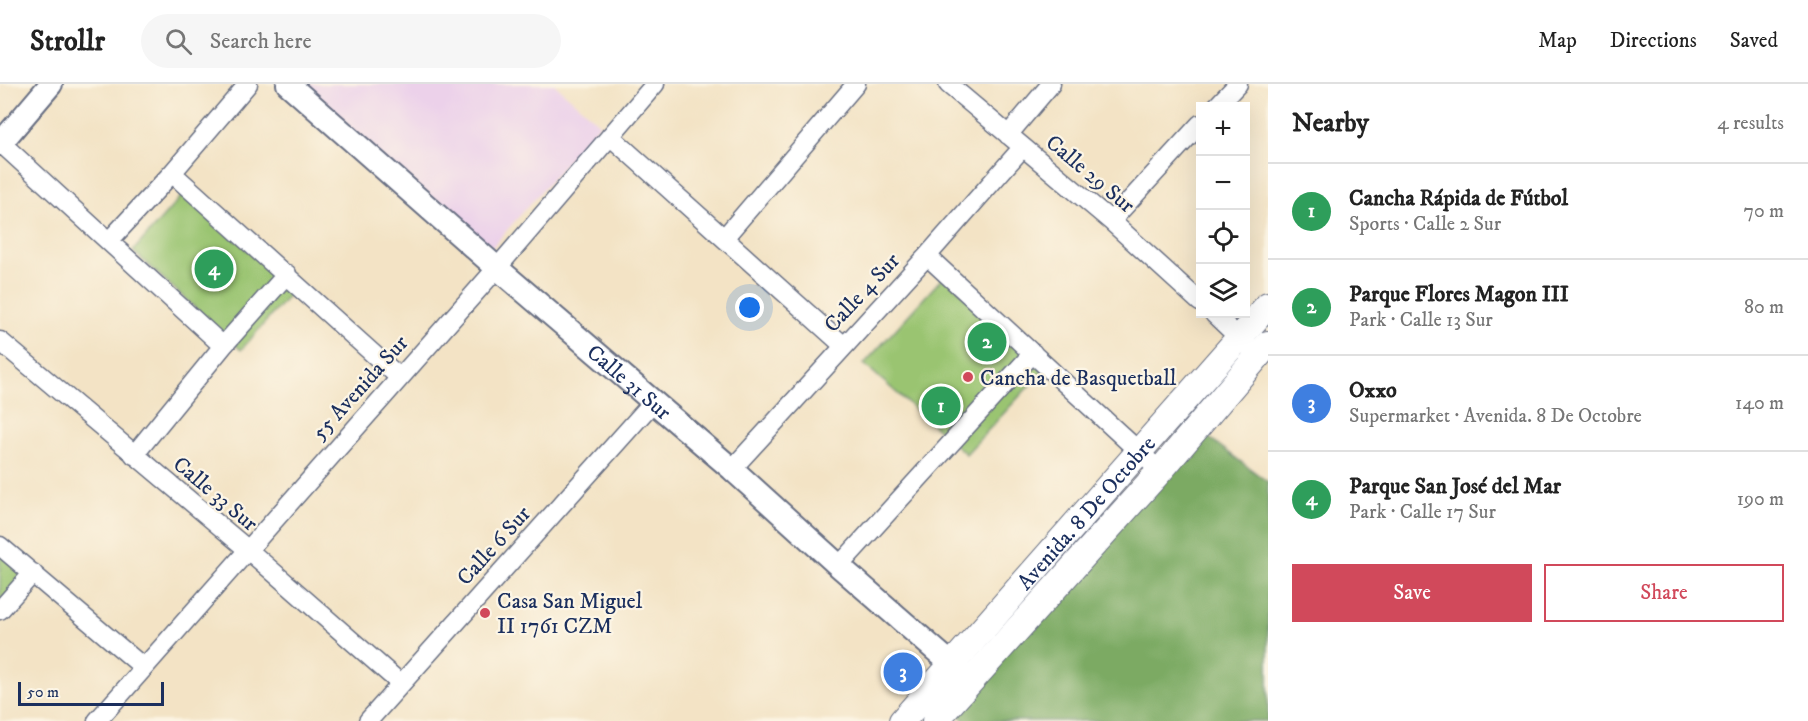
<!DOCTYPE html>
<html lang="en">
<head>
<meta charset="utf-8">
<style>
	:root { --surface:#fff; --page:#f6f6f6; --text:#222; --muted:#767676; --line:#e0e0e0; --accent:#d1495b }
	body { margin:0; font-family:"IM FELL DW Pica",serif; background:var(--page); color:var(--text) }
	.controls { position:absolute; right:18px; top:18px; display:grid; overflow:hidden; border-radius:0px; box-shadow:0 6px 24px #0002 }
	.controls button { width:54px; height:54px; display:grid; place-items:center; padding:0; border:0; border-bottom:2px solid var(--line); background:var(--surface); color:var(--text); font:30px sans-serif }
	.scale { position:absolute; left:18px; bottom:15px; width:146px; box-sizing:border-box; padding-left:6px; border:3px solid #1b2f5e; border-top:0; font-size:16px; line-height:21px; white-space:nowrap; color:#1b2f5e; -webkit-text-stroke:4px #fcf5e5; paint-order:stroke }
	.you { position:absolute; left:750px; top:224px; width:21px; height:21px; margin:-15px; border:4px solid #fff; border-radius:50%; background:#1a73e8; box-shadow:0 0 0 9px #1a73e833 }
	.badge { display:grid; place-items:center; width:39px; height:39px; border-radius:50%; background:var(--accent); color:#fff; font-size:20px; font-weight:700 }
	.pin { position:absolute; translate:-50% -50%; border:3px solid #fff; box-shadow:0 2px 6px #0006 }
	.list { margin:0; padding:0; list-style:none }
	h2 { display:flex; justify-content:space-between; align-items:center; height:78px; margin:0; padding:0 24px; font-size:26px }
	h2 small { font-size:20px; font-weight:400; color:var(--muted) }
	.list li { display:grid; grid-template-columns:39px 1fr auto; gap:18px; align-items:center; box-sizing:border-box; height:96px; padding:0 24px; border-top:2px solid var(--line) }
	.list b { display:block; font-size:22px; white-space:nowrap }
	.list p { margin:0; font-size:20px; white-space:nowrap; color:var(--muted) }
	.list em { font-size:20px; font-style:normal; color:var(--muted) }
	.actions { display:flex; gap:12px; padding:18px 24px }
	.actions a { flex:1; padding:14px 0; border:2px solid var(--accent); border-radius:0px; text-align:center; font-size:21px; color:var(--accent) }
	.actions .main { background:var(--accent); color:#fff }
	.icon { flex:none; width:33px; height:33px; fill:none; stroke:currentColor; stroke-width:2; stroke-linecap:round; stroke-linejoin:round }
	.map { position:relative; flex:none; width:1268px; height:637px; overflow:hidden }
	header { display:flex; align-items:center; gap:36px; box-sizing:border-box; height:84px; padding:0 30px; background:var(--surface); border-bottom:2px solid var(--line) }
	header strong { font-size:28px }
	nav { display:flex; gap:33px; margin-inline-start:auto; font-size:21px }
	.search { width:420px; height:54px; background:var(--page); display:flex; align-items:center; gap:15px; box-sizing:border-box; padding:0 21px; border-radius:33px; color:var(--muted); font-size:22px }
	main { display:flex }
	aside { flex:1; background:var(--surface) }
	.map>svg:first-child { display:block }
</style>
</head>
<body>
<header>
<strong>Strollr</strong>
<div class="search"><svg class="icon" aria-label="search" viewBox="0 0 24 24"><circle cx="10" cy="10" r="6"/><path d="M15 15l6 6"/></svg>Search here</div>
<nav><a>Map</a><a>Directions</a><a>Saved</a></nav>
</header>
<main>
<div class="map">
<svg width="1268" height="637" viewBox="0 0 1268 637">
	<rect width="100%" height="100%" fill="#fcf5e5"/>
	<filter id="ink" filterUnits="userSpaceOnUse"><feTurbulence type="fractalNoise" baseFrequency=".0167" numOctaves="2"/><feDisplacementMap in="SourceGraphic" scale="12" xChannelSelector="R" yChannelSelector="G"/><feConvolveMatrix kernelMatrix="1 2 1 2 8 2 1 2 1" color-interpolation-filters="sRGB"/></filter>
	<filter id="wash" filterUnits="userSpaceOnUse"><feTurbulence type="fractalNoise" baseFrequency=".008" numOctaves="4" result="noise"/><feDisplacementMap in="SourceGraphic" scale="24" xChannelSelector="R" yChannelSelector="G"/><feGaussianBlur stdDeviation="1.35" result="paint"/><feColorMatrix in="noise" values="0 0 0 0 0 0 0 0 0 0 0 0 0 0 0 0 0 1.4 0 .05"/><feComposite in="paint" operator="in"/></filter>
	<g filter="url(#wash)">
		<rect width="100%" height="100%" fill="#f3e3c5"/>
		<path fill="#ecd1ea" d="M298,0H554L600,40L487,169Z"/>
		<path fill="#9ac471" stroke="#5a7a68" stroke-width="1.5" d="M186,107L296,203L241,266L133,167Z
			M944,192L1043,287L966,370L864,280Z
			M0,465L29,489L0,521Z"/>
		<path fill="#7baa63" stroke="#4b6c60" stroke-width="1.5" d="M1196,344L1268,398V637H965L948,622Z"/>
	</g>
	<g filter="url(#ink)">
		<g fill="none" stroke-linecap="round" stroke-linejoin="round">
			<defs>
				<path id="minor" d="M948,0L1111,137L1200,218
					M1217,22L1238,0
					M1008,51L1051,0
					M610,52L844,262
					M1,59L223,262
					M172,89L399,293
					M1111,137L1200,40
					M724,154L856,0
					M109,157L172,89L248,0
					M927,172L1160,387
					M1214,230L1258,272
					M0,257L247,465L400,599
					M134,371L223,262L287,190
					M732,385L927,172L1023,63
					M0,462L143,583
					M839,482L1033,269
					M0,526L33,489
					M97,637L497,184L655,0
					M368,637L654,317"/>
				<g id="tertiary">
					<path id="s1" d="M288,0L497,184L732,385L839,482L964,591"/>
					<path d="M0,60L51,0"/>
				</g>
				<g id="secondary">
					<path id="s2" d="M902,637L1268,221"/>
					<path d="M935,637L1160,387L1268,260"/>
				</g>
			</defs>
			<use href="#minor" stroke="#676e82" stroke-width="21"/>
			<use href="#tertiary" stroke="#676e82" stroke-width="26"/>
			<use href="#secondary" stroke="#676e82" stroke-width="28"/>
			<use href="#minor" stroke="#fff" stroke-width="18"/>
			<use href="#tertiary" stroke="#fff" stroke-width="22"/>
			<use href="#secondary" stroke="#fff" stroke-width="26"/>
		</g>
	</g>
	<g fill="#d1495b" stroke="#fcf5e5" stroke-width="2">
		<circle cx="968" cy="293" r="6"/>
		<circle cx="485" cy="529" r="6"/>
	</g>
	<g text-anchor="middle" stroke-width="4.5" stroke-linejoin="round" paint-order="stroke">
		<g font-size="22" fill="#1b2f5e" stroke="#fcf5e5">
			<text transform="translate(1091 89) rotate(40)" y="8">Calle 29 Sur</text>
			<text transform="translate(861 208) rotate(-47)" y="8">Calle 4 Sur</text>
			<text dy="8" stroke="none"><textPath href="#s1" startOffset="453">Calle 31 Sur</textPath></text>
			<text transform="translate(359 303) rotate(-48)" y="8">55 Avenida Sur</text>
			<text transform="translate(216 409) rotate(40)" y="8">Calle 33 Sur</text>
			<text dy="8" stroke="none"><textPath href="#s2" startOffset="278">Avenida. 8 De Octobre</textPath></text>
			<text transform="translate(493 461) rotate(-48)" y="8">Calle 6 Sur</text>
		</g>
		<g font-size="22" fill="#1b2f5e" stroke="#fcf5e5" text-anchor="start">
			<text x="980" y="301">Cancha de Basquetball</text>
			<text x="497" y="524">Casa San Miguel<tspan x="497" dy="25">II 1761 CZM</tspan></text>
		</g>
	</g>
</svg>
<div class="controls">
<button>+</button>
<button>−</button>
<button><svg class="icon" aria-label="locate" viewBox="0 0 24 24"><circle cx="12" cy="12" r="6"/><path d="M12 2v4M12 18v4M2 12h4M18 12h4"/></svg></button>
<button><svg class="icon" aria-label="layers" viewBox="0 0 24 24"><path d="M12 4l9 5-9 5-9-5zM3 14l9 5 9-5"/></svg></button>
</div>
<div class="scale">50 m</div>
<div class="you"></div>
<div class="pin badge" style="left:941px;top:322px;background:#2e9e5b">1</div>
<div class="pin badge" style="left:987px;top:258px;background:#2e9e5b">2</div>
<div class="pin badge" style="left:903px;top:588px;background:#3f7fe0">3</div>
<div class="pin badge" style="left:214px;top:185px;background:#2e9e5b">4</div>
</div>
<aside>
<h2>Nearby<small>4 results</small></h2>
<ul class="list">
<li><span class="badge" style="background:#2e9e5b">1</span><div><b>Cancha Rápida de Fútbol</b><p>Sports · Calle 2 Sur</p></div><em>70 m</em></li>
<li><span class="badge" style="background:#2e9e5b">2</span><div><b>Parque Flores Magon III</b><p>Park · Calle 13 Sur</p></div><em>80 m</em></li>
<li><span class="badge" style="background:#3f7fe0">3</span><div><b>Oxxo</b><p>Supermarket · Avenida. 8 De Octobre</p></div><em>140 m</em></li>
<li><span class="badge" style="background:#2e9e5b">4</span><div><b>Parque San José del Mar</b><p>Park · Calle 17 Sur</p></div><em>190 m</em></li>
</ul>
<div class="actions"><a class="main">Save</a><a>Share</a></div>
</aside>
</main>
</body>
</html>
